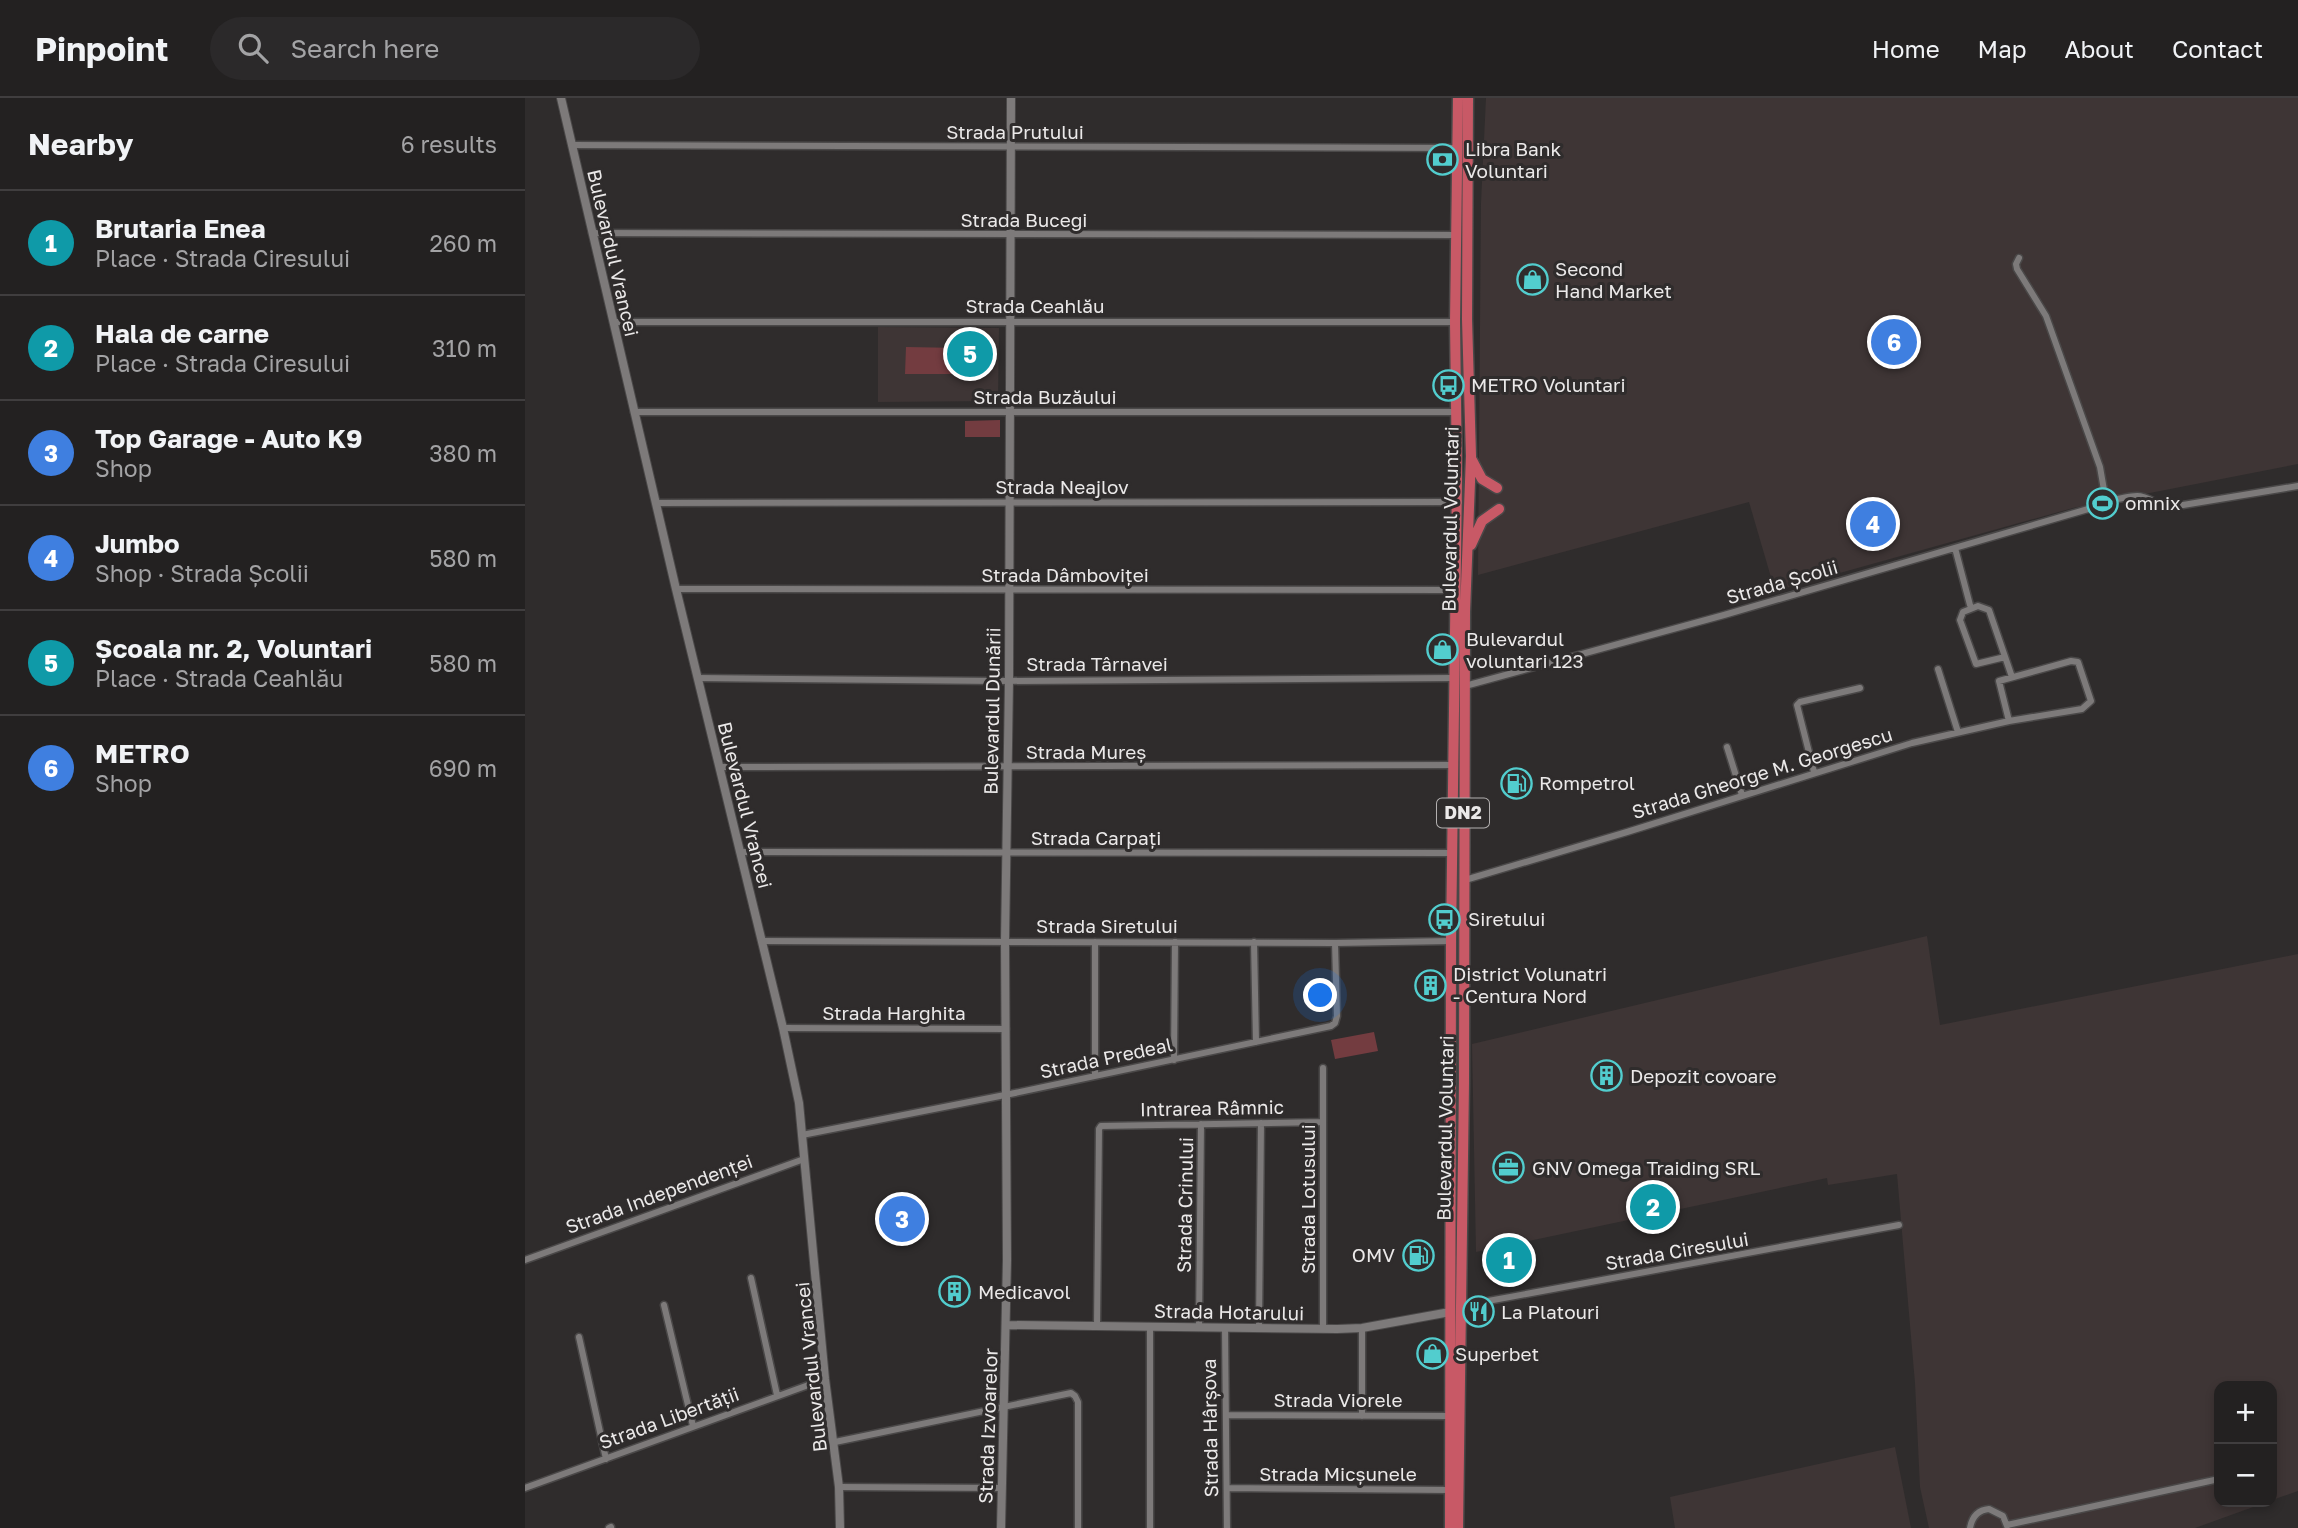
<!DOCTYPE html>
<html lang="en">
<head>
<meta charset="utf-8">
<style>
	:root { --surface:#232121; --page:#2b292a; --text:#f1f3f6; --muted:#a3a3a5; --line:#403e3f; --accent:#db2777 }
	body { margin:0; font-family:"Golos Text",sans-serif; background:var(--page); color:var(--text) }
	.controls { position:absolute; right:21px; bottom:21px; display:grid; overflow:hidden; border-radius:14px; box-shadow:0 4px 10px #0003 }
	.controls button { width:63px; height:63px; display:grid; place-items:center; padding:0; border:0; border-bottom:2px solid var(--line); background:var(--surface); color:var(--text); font:35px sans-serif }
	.you { position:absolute; left:796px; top:898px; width:24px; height:24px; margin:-18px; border:5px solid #fff; border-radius:50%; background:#1a73e8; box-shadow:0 0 0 10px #1a73e833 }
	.badge { display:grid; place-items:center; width:46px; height:46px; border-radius:50%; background:var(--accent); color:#fff; font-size:23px; font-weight:700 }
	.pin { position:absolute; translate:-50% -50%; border:4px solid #fff; box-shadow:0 2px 7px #0006 }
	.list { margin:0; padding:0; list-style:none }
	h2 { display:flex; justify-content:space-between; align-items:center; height:91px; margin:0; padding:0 28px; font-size:30px }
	h2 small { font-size:23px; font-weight:400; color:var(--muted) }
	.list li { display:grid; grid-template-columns:46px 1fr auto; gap:21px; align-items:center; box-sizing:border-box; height:105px; padding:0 28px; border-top:2px solid var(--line) }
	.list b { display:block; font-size:26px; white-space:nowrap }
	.list p { margin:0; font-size:23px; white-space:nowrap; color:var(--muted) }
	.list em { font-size:23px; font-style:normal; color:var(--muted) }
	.icon { flex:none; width:38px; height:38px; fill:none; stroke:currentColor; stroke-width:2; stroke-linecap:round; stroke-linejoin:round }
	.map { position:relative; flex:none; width:1773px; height:1430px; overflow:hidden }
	header { display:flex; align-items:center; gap:42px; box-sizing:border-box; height:98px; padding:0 35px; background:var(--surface); border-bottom:2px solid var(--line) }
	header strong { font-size:33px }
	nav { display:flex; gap:38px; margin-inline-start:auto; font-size:24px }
	.search { width:490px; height:63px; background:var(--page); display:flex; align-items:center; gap:18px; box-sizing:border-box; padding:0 24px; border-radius:38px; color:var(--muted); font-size:26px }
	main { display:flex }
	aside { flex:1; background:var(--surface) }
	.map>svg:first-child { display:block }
</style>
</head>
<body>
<header>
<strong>Pinpoint</strong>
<div class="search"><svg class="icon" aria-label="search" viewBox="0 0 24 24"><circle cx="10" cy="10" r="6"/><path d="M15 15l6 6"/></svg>Search here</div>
<nav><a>Home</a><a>Map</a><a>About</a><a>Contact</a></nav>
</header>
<main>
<aside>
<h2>Nearby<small>6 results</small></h2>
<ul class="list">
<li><span class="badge" style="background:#0f9aa8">1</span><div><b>Brutaria Enea</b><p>Place · Strada Ciresului</p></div><em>260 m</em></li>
<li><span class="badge" style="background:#0f9aa8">2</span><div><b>Hala de carne</b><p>Place · Strada Ciresului</p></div><em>310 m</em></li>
<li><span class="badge" style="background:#3f7fe0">3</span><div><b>Top Garage - Auto K9</b><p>Shop</p></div><em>380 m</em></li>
<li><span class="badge" style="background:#3f7fe0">4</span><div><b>Jumbo</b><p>Shop · Strada Școlii</p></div><em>580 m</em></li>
<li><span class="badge" style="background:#0f9aa8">5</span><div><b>Școala nr. 2, Voluntari</b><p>Place · Strada Ceahlău</p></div><em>580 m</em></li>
<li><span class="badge" style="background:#3f7fe0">6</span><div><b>METRO</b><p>Shop</p></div><em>690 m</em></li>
</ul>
</aside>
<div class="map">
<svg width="1773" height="1430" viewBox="0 0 1773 1430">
	<rect width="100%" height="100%" fill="#2f2c2c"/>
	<path fill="#3e3535" d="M961,0H1773V366L1548,410L1250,493L1224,404L953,477L956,105Z
		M353,229L474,230L473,303L353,304Z
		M1402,838L1415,927L1773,856V1393L1747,1402V1288H1694V1404H1742L1670,1430H1404L1395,1389L1390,1285L1372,1076L1303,1087L1302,1080L951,1154L947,946Z
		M1370,1349L1386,1430H1150L1145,1399Z"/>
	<path fill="#733c40" d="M381,249L436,250V276H380Z
		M475,322V339H440V323Z
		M849,934L853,953L810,961L806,942Z"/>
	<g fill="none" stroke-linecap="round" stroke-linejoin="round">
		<defs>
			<path id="minor" d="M47,47L932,50
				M67,135L932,137
				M89,224H930
				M109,314H931
				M1577,399C1589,405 1599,398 1612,398C1625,398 1633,409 1646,409L1773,388
				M131,405L934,404
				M1430,450L1445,507
				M151,491L929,492
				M1480,559L1451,566L1435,522L1438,514L1453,508L1464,512L1487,579
				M1413,571L1433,634
				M173,580L474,583L928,580
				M940,588L1199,517L1570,409L1579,392L1575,369L1521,218L1492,171L1491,166L1494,160
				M1202,649L1217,697
				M195,669L928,667
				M1289,674L1272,607L1275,604L1335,590
				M215,754L927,755
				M940,782L1102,734L1387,645L1484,623L1557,611L1566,603L1553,564L1546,563L1474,583L1484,623
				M237,843L810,845L926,843
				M570,844V978
				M729,844L731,944
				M258,930L481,931
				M649,962L650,844
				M277,1037L490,995L806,928L810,925L812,918L810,845
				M0,1162L279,1061
				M226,1180L252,1297
				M139,1207L168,1328
				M936,1208L1374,1127
				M572,1228L574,1031L576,1028L798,1024
				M674,1229L676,1026
				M700,1230L702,1430
				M734,1230L736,1025
				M798,1231V970
				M54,1239L81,1361
				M701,1317L925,1318
				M837,1318V1230
				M310,1344L546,1295L550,1298L553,1304V1430
				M314,1389L477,1390
				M0,1390L300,1281
				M702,1390L925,1392
				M1482,1427L1694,1381
				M84,1430L86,1429
				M625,1430V1229
				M1445,1430C1447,1419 1453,1412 1464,1411L1478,1418L1482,1428"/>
			<path id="tertiary" d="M36,0L151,491L258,930L274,1005L300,1281L314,1389L315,1430
				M481,1227L812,1231L837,1230L925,1214
				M476,1430L482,1162L480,843L484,583L486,0"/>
			<path id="trunk" d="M947,362L957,381L972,390
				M946,447L957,423L974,411
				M925,1430L926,843L932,382L930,224L933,0
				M933,1430L939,985L940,514L946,358L942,221L943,0"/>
		</defs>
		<use href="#minor" stroke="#4a4848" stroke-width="9"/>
		<use href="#tertiary" stroke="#4a4848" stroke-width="10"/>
		<use href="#trunk" stroke="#4a4848" stroke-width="13"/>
		<use href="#minor" stroke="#7d7a7a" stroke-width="6"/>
		<use href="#tertiary" stroke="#7d7a7a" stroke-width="8"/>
		<use href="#trunk" stroke="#c85966" stroke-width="10"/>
	</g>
	<defs>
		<symbol id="bank-ring" viewBox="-11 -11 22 22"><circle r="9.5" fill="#2f2c2c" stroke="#52cdce" stroke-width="1.5"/><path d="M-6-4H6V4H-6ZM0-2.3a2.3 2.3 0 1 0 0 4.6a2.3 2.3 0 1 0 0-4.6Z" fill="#52cdce"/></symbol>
		<symbol id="shop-ring" viewBox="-11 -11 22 22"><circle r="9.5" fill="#2f2c2c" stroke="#52cdce" stroke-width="1.5"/><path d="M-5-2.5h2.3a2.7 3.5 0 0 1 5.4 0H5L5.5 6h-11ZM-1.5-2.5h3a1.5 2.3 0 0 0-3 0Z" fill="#52cdce"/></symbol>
		<symbol id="bus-ring" viewBox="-11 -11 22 22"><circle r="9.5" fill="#2f2c2c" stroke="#52cdce" stroke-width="1.5"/><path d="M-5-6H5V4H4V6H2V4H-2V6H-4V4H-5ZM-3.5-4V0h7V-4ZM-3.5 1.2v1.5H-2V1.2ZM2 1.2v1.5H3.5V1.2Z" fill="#52cdce"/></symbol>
		<symbol id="stadium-ring" viewBox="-11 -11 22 22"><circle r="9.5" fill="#2f2c2c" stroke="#52cdce" stroke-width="1.5"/><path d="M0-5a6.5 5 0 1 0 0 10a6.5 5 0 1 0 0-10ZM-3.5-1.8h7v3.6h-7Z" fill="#52cdce"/></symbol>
		<symbol id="fuel-ring" viewBox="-11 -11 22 22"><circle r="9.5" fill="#2f2c2c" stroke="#52cdce" stroke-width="1.5"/><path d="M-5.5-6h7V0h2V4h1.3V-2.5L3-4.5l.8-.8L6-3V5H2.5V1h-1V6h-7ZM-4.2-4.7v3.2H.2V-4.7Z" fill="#52cdce"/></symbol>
		<symbol id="building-ring" viewBox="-11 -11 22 22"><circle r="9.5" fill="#2f2c2c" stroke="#52cdce" stroke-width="1.5"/><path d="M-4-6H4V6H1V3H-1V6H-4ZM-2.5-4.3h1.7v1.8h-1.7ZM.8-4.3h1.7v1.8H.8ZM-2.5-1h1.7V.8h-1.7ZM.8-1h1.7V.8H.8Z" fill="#52cdce"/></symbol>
		<symbol id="office-ring" viewBox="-11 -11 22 22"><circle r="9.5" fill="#2f2c2c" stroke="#52cdce" stroke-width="1.5"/><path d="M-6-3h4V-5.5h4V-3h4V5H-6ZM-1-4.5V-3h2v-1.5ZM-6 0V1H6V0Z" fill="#52cdce"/></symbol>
		<symbol id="restaurant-ring" viewBox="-11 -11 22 22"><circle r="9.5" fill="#2f2c2c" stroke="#52cdce" stroke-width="1.5"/><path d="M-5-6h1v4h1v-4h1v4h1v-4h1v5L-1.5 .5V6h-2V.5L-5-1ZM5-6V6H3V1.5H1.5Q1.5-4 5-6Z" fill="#52cdce"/></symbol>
	</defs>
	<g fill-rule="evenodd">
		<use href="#bank-ring" x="900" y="44" width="35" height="35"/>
		<use href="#shop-ring" x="990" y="164" width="35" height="35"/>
		<use href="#bus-ring" x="906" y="270" width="35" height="35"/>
		<use href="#stadium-ring" x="1560" y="388" width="35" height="35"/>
		<use href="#shop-ring" x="900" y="534" width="35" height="35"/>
		<use href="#fuel-ring" x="974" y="668" width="35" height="35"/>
		<use href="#bus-ring" x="902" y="804" width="35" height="35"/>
		<use href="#building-ring" x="888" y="870" width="35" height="35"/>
		<use href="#building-ring" x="1064" y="960" width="35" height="35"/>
		<use href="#office-ring" x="966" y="1052" width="35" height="35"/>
		<use href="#fuel-ring" x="876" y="1140" width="35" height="35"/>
		<use href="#building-ring" x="412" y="1176" width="35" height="35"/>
		<use href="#restaurant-ring" x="936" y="1196" width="35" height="35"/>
		<use href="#shop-ring" x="890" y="1238" width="35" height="35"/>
	</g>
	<g text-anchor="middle" stroke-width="6" stroke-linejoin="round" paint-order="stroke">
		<rect fill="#2f2c2c" stroke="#b3b0b0" stroke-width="2" x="912" y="700.5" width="52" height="29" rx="5"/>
		<g font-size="18" font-weight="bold" fill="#ebe9e9">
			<text x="938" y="721">DN2</text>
		</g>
		<g font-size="19" fill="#ebe9e9" stroke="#2f2c2c">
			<text x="490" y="41">Strada Prutului</text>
			<text x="499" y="129">Strada Bucegi</text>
			<text transform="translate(88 155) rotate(77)" y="7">Bulevardul Vrancei</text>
			<text x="510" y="215">Strada Ceahlău</text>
			<text x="520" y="306">Strada Buzăului</text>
			<text x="537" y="396">Strada Neajlov</text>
			<text transform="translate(925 421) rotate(-89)" y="7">Bulevardul Voluntari</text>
			<text x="540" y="484">Strada Dâmboviței</text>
			<text transform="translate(1257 484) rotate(-16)" y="7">Strada Școlii</text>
			<text x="572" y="573">Strada Târnavei</text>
			<text transform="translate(467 613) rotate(-89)" y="7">Bulevardul Dunării</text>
			<text x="561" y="661">Strada Mureș</text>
			<text transform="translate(1237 675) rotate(-17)" y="7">Strada Gheorge M. Georgescu</text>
			<text transform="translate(220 707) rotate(76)" y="7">Bulevardul Vrancei</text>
			<text x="571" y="747">Strada Carpați</text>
			<text x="582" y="835">Strada Siretului</text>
			<text x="369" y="922">Strada Harghita</text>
			<text transform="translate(581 960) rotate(-12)" y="7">Strada Predeal</text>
			<text transform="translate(687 1010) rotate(-1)" y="7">Intrarea Râmnic</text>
			<text transform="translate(920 1030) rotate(-89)" y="7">Bulevardul Voluntari</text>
			<text transform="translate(134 1096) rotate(-20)" y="7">Strada Independenței</text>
			<text transform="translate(783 1101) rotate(-90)" y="7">Strada Lotusului</text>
			<text transform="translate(660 1107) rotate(-89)" y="7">Strada Crinului</text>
			<text transform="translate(1152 1153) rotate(-10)" y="7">Strada Ciresului</text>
			<text transform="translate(704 1214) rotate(1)" y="7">Strada Hotarului</text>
			<text transform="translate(286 1269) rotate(-96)" y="7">Bulevardul Vrancei</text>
			<text x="813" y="1309">Strada Viorele</text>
			<text transform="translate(144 1320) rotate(-20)" y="7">Strada Libertății</text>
			<text transform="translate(463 1328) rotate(-88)" y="7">Strada Izvoarelor</text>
			<text transform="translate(685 1330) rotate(-91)" y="7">Strada Hârșova</text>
			<text x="813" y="1383">Strada Micșunele</text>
		</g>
		<g font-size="19" fill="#ebe9e9" stroke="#2f2c2c" text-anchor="start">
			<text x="940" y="58">Libra Bank<tspan x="940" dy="22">Voluntari</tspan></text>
			<text x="1030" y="178">Second<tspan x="1030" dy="22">Hand Market</tspan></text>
			<text x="946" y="294">METRO Voluntari</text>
			<text x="1600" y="412">omnix</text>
			<text x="941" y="548">Bulevardul<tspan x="941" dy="22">voluntari 123</tspan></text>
			<text x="1014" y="692">Rompetrol</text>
			<text x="943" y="828">Siretului</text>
			<text x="928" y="883">District Volunatri<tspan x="928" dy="22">- Centura Nord</tspan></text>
			<text x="1105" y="985">Depozit covoare</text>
			<text x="1007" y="1077">GNV Omega Traiding SRL</text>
			<text x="870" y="1164" text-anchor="end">OMV</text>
			<text x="453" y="1201">Medicavol</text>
			<text x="976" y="1221">La Platouri</text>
			<text x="930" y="1263">Superbet</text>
		</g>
	</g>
</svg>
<div class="controls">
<button>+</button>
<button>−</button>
</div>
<div class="you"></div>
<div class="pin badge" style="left:984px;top:1162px;background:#0f9aa8">1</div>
<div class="pin badge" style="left:1128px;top:1109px;background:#0f9aa8">2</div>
<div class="pin badge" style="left:377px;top:1121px;background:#3f7fe0">3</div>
<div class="pin badge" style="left:1348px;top:426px;background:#3f7fe0">4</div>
<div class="pin badge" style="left:445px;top:256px;background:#0f9aa8">5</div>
<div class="pin badge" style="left:1369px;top:244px;background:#3f7fe0">6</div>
</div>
</main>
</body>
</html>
